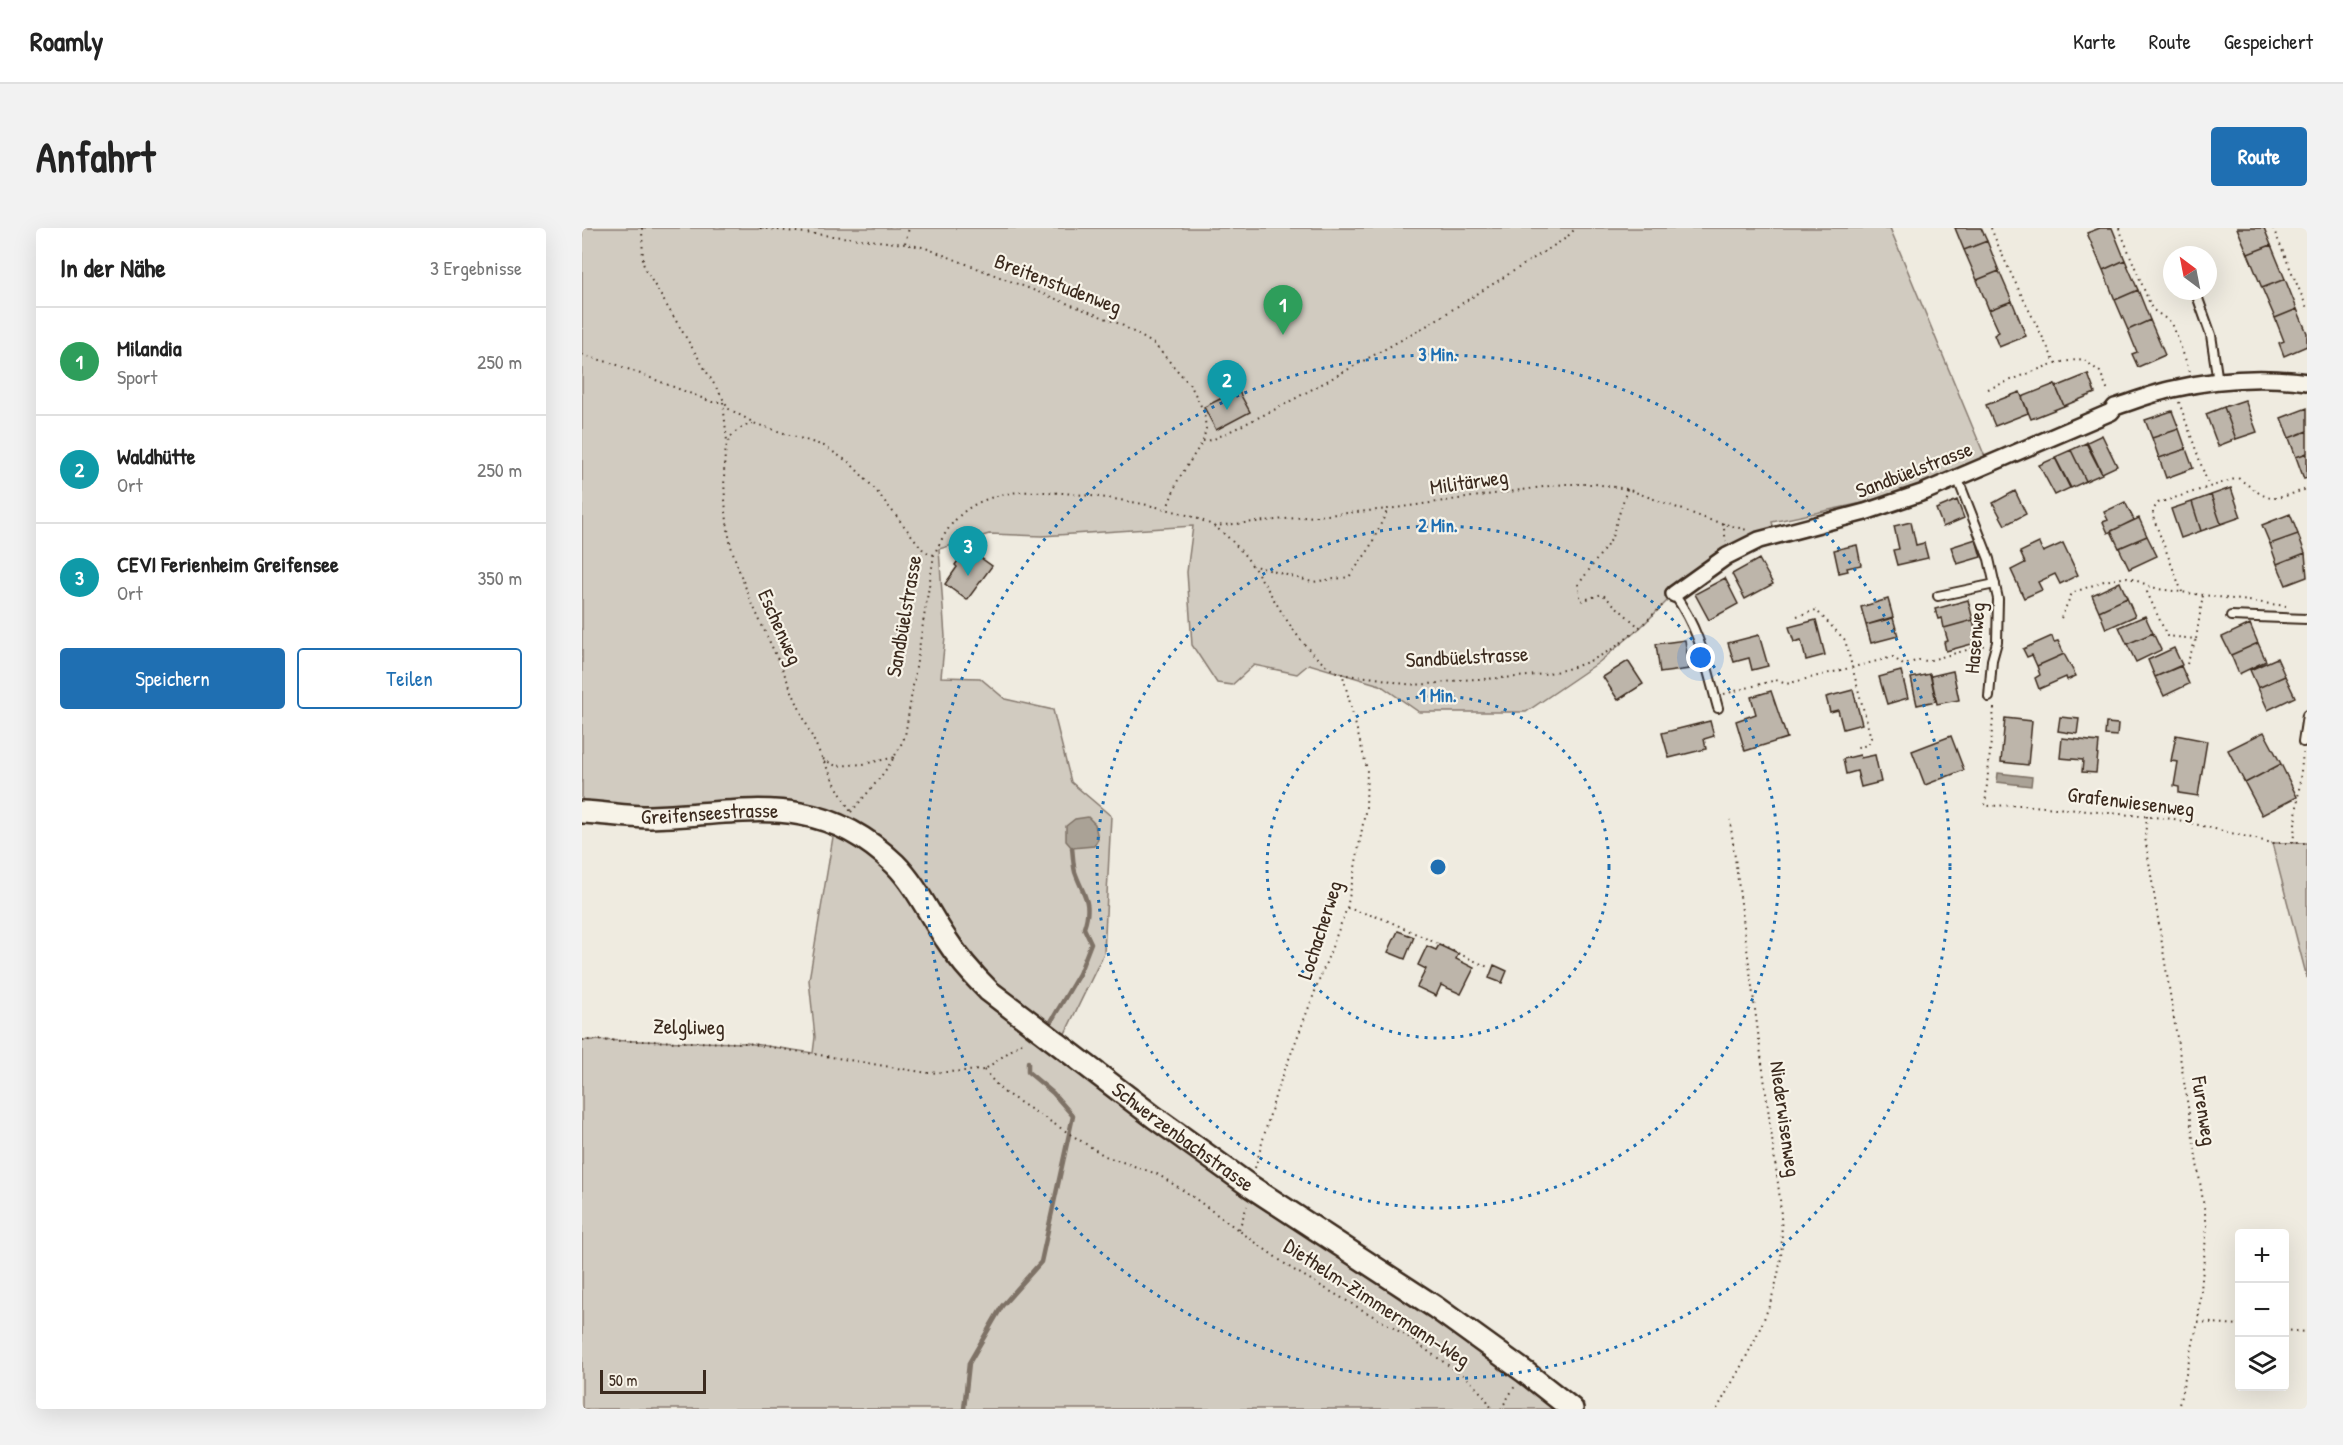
<!DOCTYPE html>
<html lang="de">
<head>
<meta charset="utf-8">
<style>
	:root { --surface:#fff; --page:#f2f2f2; --text:#222; --muted:#767676; --line:#e0e0e0; --accent:#1f6fb2 }
	body { margin:0; font-family:"Patrick Hand",sans-serif; background:var(--page); color:var(--text) }
	.controls { position:absolute; right:18px; bottom:18px; display:grid; overflow:hidden; border-radius:6px; box-shadow:0 6px 24px #0002 }
	.controls button { width:54px; height:54px; display:grid; place-items:center; padding:0; border:0; border-bottom:2px solid var(--line); background:var(--surface); color:var(--text); font:30px sans-serif }
	.compass { position:absolute; left:1581px; top:18px; width:54px; height:54px; border-radius:50%; background:var(--surface); box-shadow:0 6px 24px #0002; rotate:328deg }
	.scale { position:absolute; left:18px; bottom:15px; width:106px; box-sizing:border-box; padding-left:6px; border:3px solid #3b2a1e; border-top:0; font-size:16px; line-height:21px; white-space:nowrap; color:#3b2a1e; -webkit-text-stroke:4px #f7f3e8; paint-order:stroke }
	.you { position:absolute; left:1119px; top:430px; width:21px; height:21px; margin:-15px; border:4px solid #fff; border-radius:50%; background:#1a73e8; box-shadow:0 0 0 9px #1a73e833 }
	.badge { display:grid; place-items:center; width:39px; height:39px; border-radius:50%; background:var(--accent); color:#fff; font-size:20px; font-weight:700 }
	.pin { position:absolute; translate:-50% -50px; filter:drop-shadow(0 2px 3px #0008) }
	.pin::after { content:''; position:absolute; top:32px; width:21px; height:18px; background:inherit; clip-path:polygon(0 0,100% 0,50% 100%) }
	.list { margin:0; padding:0; list-style:none }
	h2 { display:flex; justify-content:space-between; align-items:center; height:78px; margin:0; padding:0 24px; font-size:26px }
	h2 small { font-size:20px; font-weight:400; color:var(--muted) }
	.list li { display:grid; grid-template-columns:39px 1fr auto; gap:18px; align-items:center; box-sizing:border-box; height:108px; padding:0 24px; border-top:2px solid var(--line) }
	.list b { display:block; font-size:22px; white-space:nowrap }
	.list p { margin:0; font-size:20px; white-space:nowrap; color:var(--muted) }
	.list em { font-size:20px; font-style:normal; color:var(--muted) }
	.actions { display:flex; gap:12px; padding:18px 24px }
	.actions a { flex:1; padding:14px 0; border:2px solid var(--accent); border-radius:6px; text-align:center; font-size:21px; color:var(--accent) }
	.actions .main { background:var(--accent); color:#fff }
	.icon { flex:none; width:33px; height:33px; fill:none; stroke:currentColor; stroke-width:2; stroke-linecap:round; stroke-linejoin:round }
	.map { position:relative; flex:none; width:1725px; height:1181px; overflow:hidden; border-radius:6px }
	header { display:flex; align-items:center; gap:36px; box-sizing:border-box; height:84px; padding:0 30px; background:var(--surface); border-bottom:2px solid var(--line) }
	header strong { font-size:28px }
	nav { display:flex; gap:33px; margin-inline-start:auto; font-size:21px }
	.intro { display:flex; align-items:center; justify-content:space-between; box-sizing:border-box; height:144px; padding:0 36px }
	h1 { margin:0; font-size:42px }
	.button { padding:15px 27px; border-radius:6px; background:var(--accent); color:#fff; font-size:21px; font-weight:700 }
	main { display:flex; gap:36px; padding:0 36px }
	aside { flex:1; background:var(--surface); border-radius:6px; box-shadow:0 6px 24px #0002 }
	.map>svg:first-child { display:block }
</style>
</head>
<body>
<header>
<strong>Roamly</strong>
<nav><a>Karte</a><a>Route</a><a>Gespeichert</a></nav>
</header>
<div class="intro"><h1>Anfahrt</h1><a class="button">Route</a></div>
<main>
<aside>
<h2>In der Nähe<small>3 Ergebnisse</small></h2>
<ul class="list">
<li><span class="badge" style="background:#2e9e5b">1</span><div><b>Milandia</b><p>Sport</p></div><em>250 m</em></li>
<li><span class="badge" style="background:#0f9aa8">2</span><div><b>Waldhütte</b><p>Ort</p></div><em>250 m</em></li>
<li><span class="badge" style="background:#0f9aa8">3</span><div><b>CEVI Ferienheim Greifensee</b><p>Ort</p></div><em>350 m</em></li>
</ul>
<div class="actions"><a class="main">Speichern</a><a>Teilen</a></div>
</aside>
<div class="map">
<svg width="1725" height="1181" viewBox="0 0 1725 1181">
	<rect width="100%" height="100%" fill="#efebe0"/>
	<filter id="ink" filterUnits="userSpaceOnUse"><feTurbulence type="fractalNoise" baseFrequency=".0167" numOctaves="2"/><feDisplacementMap in="SourceGraphic" scale="12" xChannelSelector="R" yChannelSelector="G"/><feConvolveMatrix kernelMatrix="1 2 1 2 8 2 1 2 1" color-interpolation-filters="sRGB"/></filter>
	<g filter="url(#ink)">
		<path fill="#d1cbc0" stroke="#867a6f" stroke-width="1.5" d="M0,0H1308L1406,236L1342,264L1339,256L1285,274L1190,294L1194,307L1092,366L1058,400L1016,435L944,484H837L798,457L727,436L715,446L672,437L650,457L635,455L610,417L605,344L611,298L460,308L407,306L357,321L363,409L359,449L398,450L423,471L471,482L489,554L529,588L522,725L477,818L990,1181H0V812L165,815L231,825L233,809L227,752L253,597L0,584Z
			M1690,615H1725V750Z"/>
		<path fill="#aaa296" stroke="#7e7266" stroke-width="1.5" d="M1416,545L1450,549L1449,558L1415,554Z
			M506,589L513,596L516,611L512,618L490,620L484,613V598L493,591Z"/>
		<g fill="none" stroke-linecap="round" stroke-linejoin="round">
			<path stroke="#7e7266" stroke-width="4.5" d="M467,797L497,746L509,715L502,700C511,673 501,667 493,644C491,636 491,627 490,620
				M382,1181L387,1135L420,1078L459,1034L491,888L471,865L446,844V834"/>
		</g>
		<path fill="#bdb5aa" stroke="#3b2a1e" stroke-width="1.5" d="M1373,0H1399L1405,13L1382,22Z
			M1518,0H1530L1543,32L1521,42L1505,5Z
			M1655,0H1682L1689,17L1666,26Z
			M1405,13L1417,43L1395,52L1382,22Z
			M1689,17L1703,51L1680,60L1666,26Z
			M1543,32L1556,62L1533,72L1521,42Z
			M1417,43L1430,73L1407,82L1395,52Z
			M1703,51L1715,81L1693,90L1680,60Z
			M1556,62L1568,92L1546,102L1533,72Z
			M1430,73L1444,108L1417,119L1412,107L1417,104L1407,82Z
			M1715,81L1725,105V118L1702,128L1697,115L1702,113L1693,90Z
			M1568,92L1583,127L1556,139L1550,126L1555,124L1546,102Z
			M1506,146L1513,165L1482,178L1474,159Z
			M1473,156L1482,178L1449,191L1440,169Z
			M656,162L668,184L634,202L622,179Z
			M1438,164L1446,185L1413,198L1404,177Z
			M1663,172L1675,204L1654,211L1642,179Z
			M1642,179L1654,211L1636,218L1624,186Z
			M1725,180V203L1707,210L1699,190Z
			M1590,183L1597,201L1570,210L1563,192Z
			M1597,201L1604,221L1577,230L1570,210Z
			M1725,203V225L1714,229L1707,210Z
			M1520,207L1535,238L1520,245L1505,214Z
			M1504,215L1520,246L1504,253L1489,222Z
			M1604,221L1611,240L1584,250L1577,230Z
			M1489,222L1504,253L1489,260L1473,229Z
			M1725,225V250L1722,251L1714,229Z
			M1473,230L1488,260L1473,267L1457,237Z
			M1649,260L1659,289L1639,296L1629,267Z
			M1433,263L1444,286L1423,297L1411,275Z
			M1629,267L1639,296L1619,303L1610,274Z
			M1375,272L1382,290L1361,299L1354,281Z
			M1543,274L1552,292L1526,305L1521,294L1526,292L1522,284Z
			M1610,274L1619,303L1599,310L1589,281Z
			M1708,286L1716,306L1688,316L1680,297Z
			M1557,290L1565,308L1537,320L1529,303Z
			M1329,294L1334,317L1342,315L1346,330L1315,337L1311,322L1317,321L1312,298Z
			M1716,306L1723,325L1695,336L1688,316Z
			M1565,308L1575,328L1547,341L1537,320Z
			M1394,311L1399,329L1375,336L1369,319Z
			M1457,315L1461,324L1481,315L1496,347L1478,356L1473,346L1456,354L1460,362L1442,370L1429,342L1443,335L1438,324Z
			M1275,317L1279,337L1265,340L1266,343L1257,345L1252,322Z
			M385,320L410,338L385,372L363,356L375,339L373,337Z
			M1723,325L1725,349L1704,357L1695,336Z
			M1177,331L1191,356L1163,371L1150,346Z
			M1143,350L1156,376L1127,392L1113,366Z
			M1538,354L1545,370L1517,383L1510,367Z
			M1545,370L1553,388L1524,401L1517,383Z
			M1306,371L1311,389L1284,397L1279,379Z
			M1386,372L1391,392L1362,400L1360,390L1356,391L1353,381Z
			M1563,388L1571,405L1545,416L1537,399Z
			M1311,390L1316,408L1289,415L1284,397Z
			M1234,392L1243,427L1224,432L1219,412L1212,414L1207,399Z
			M1391,392L1397,414L1364,423L1362,414L1366,413L1362,400Z
			M1668,396L1676,415L1649,427L1640,409Z
			M1571,405L1579,422L1554,434L1545,416Z
			M1177,407L1186,438L1170,442L1167,430L1152,434L1146,415Z
			M1470,408L1472,414L1476,413L1482,426L1455,438L1450,427L1445,429L1441,421Z
			M1103,412L1107,441L1078,445L1074,416Z
			M1676,415L1684,433L1657,446L1649,427Z
			M1592,420L1600,437L1573,449L1566,432Z
			M1482,426L1494,448L1485,452L1484,449L1457,461L1453,450L1458,447L1455,438Z
			M1695,430L1703,448L1676,460L1668,442Z
			M1046,433L1061,456L1036,472L1021,449Z
			M1599,438L1607,456L1582,468L1573,449Z
			M1319,443L1326,470L1305,476L1297,449Z
			M1371,443L1377,472L1355,476L1349,448Z
			M1348,446L1354,473L1335,477L1329,450Z
			M1703,448L1713,469L1686,482L1676,460Z
			M1271,462L1280,496L1261,501L1256,482L1248,484L1244,469Z
			M1189,463L1205,510L1163,523L1154,493L1174,486L1169,469Z
			M1478,489L1497,491L1495,506L1476,503Z
			M1423,490L1450,493L1446,537L1419,534Z
			M1128,493L1132,508L1122,511L1124,521L1087,530L1080,505Z
			M1524,495L1536,496L1535,508L1523,507Z
			M1682,504L1699,536L1663,555L1646,522Z
			M1594,507L1625,513L1616,568L1597,565V559L1592,558L1596,534L1589,533Z
			M1369,508L1382,542L1343,557L1330,523Z
			M1480,510L1517,514L1514,545L1500,544L1501,532L1478,530Z
			M1278,527L1279,530L1293,527L1299,554L1279,559L1275,543L1264,546L1261,531Z
			M1699,536L1715,569L1680,587L1663,555Z
			M816,703L832,709L823,731L806,724Z
			M857,717L876,726L874,731L892,740L879,766L859,757L854,768L835,759L844,741L836,737L845,718L854,722Z
			M912,737L925,743L920,755L907,750Z"/>
		<g fill="none" stroke-linecap="round" stroke-linejoin="round">
			<defs>
				<path id="lane" d="M1614,65L1629,107L1636,154
					M1375,249L1407,331L1416,371L1415,414L1410,432L1407,469
					M1092,366C1119,404 1124,437 1136,480
					M1356,368L1413,356
					M1649,388L1725,391
					M1721,514L1725,487"/>
				<path id="street" d="M1092,366L1145,328L1177,312L1283,284L1342,264L1529,184L1533,179C1552,173 1572,165 1591,161C1634,151 1682,148 1725,154"/>
				<g id="secondary">
					<path id="s1" d="M0,584C22,585 46,589 68,589C161,586 236,561 313,636C334,657 347,686 364,711C376,730 391,747 407,763L572,889L668,958L853,1079L943,1144L990,1181"/>
				</g>
			</defs>
			<use href="#lane" stroke="#3b2a1e" stroke-width="12"/>
			<use href="#street" stroke="#3b2a1e" stroke-width="20"/>
			<use href="#secondary" stroke="#3b2a1e" stroke-width="26"/>
			<path stroke="#3b2a1e" stroke-width="2" stroke-dasharray="1.5 4.5" stroke-linecap="butt" d="M60,0L61,35L64,43L147,181L174,196L242,218L268,235L292,260L342,323L352,327
				M178,0L323,16L341,19L538,96L572,116L609,158L622,184L624,201L621,213L596,252L585,280
				M1409,0C1427,46 1452,90 1473,135L1501,131L1518,144L1527,165
				M1537,0L1570,81L1590,95L1608,144
				M1691,0L1725,80
				M323,15L327,0
				M0,127L33,136L130,174H141
				M1406,161L1473,135
				M141,174L145,213
				M1597,174L1627,259
				M171,196C162,197 150,204 146,214C138,231 144,298 149,318C161,359 180,397 198,436C220,486 241,537 269,584
				M621,213L630,212L696,180L841,100L984,10L994,0
				M1045,261L1029,312L996,357L999,373L1020,366L1058,400
				M1141,295L1144,313
				M632,298L806,281L982,256H1013L1045,261L1128,292L1165,302
				M669,337L730,354L767,349L786,323L806,281
				M1567,358L1565,364L1585,408L1614,411L1621,367
				M1600,364L1571,289V282L1576,275L1656,250C1691,275 1684,274 1725,261
				M1215,388L1234,382L1263,412L1289,510L1286,517L1271,520
				M1479,390L1490,365L1522,353L1545,349L1576,361L1704,378
				M1605,436L1614,411
				M1142,466L1194,452L1204,456L1311,429L1321,437L1337,432L1345,433L1403,417
				M1412,480L1403,578L1441,577L1592,591L1690,615H1725
				M241,531L254,538L281,536L314,529
				M269,584C290,560 310,538 323,508L352,327C361,307 371,290 390,278C404,270 422,265 438,264C479,261 604,277 636,301C684,337 698,403 746,439C761,450 775,447 793,450C804,451 814,455 824,456C842,458 861,454 879,452C924,449 970,451 1012,431C1040,418 1061,396 1083,375
				M1565,588L1563,609L1625,998L1616,1094L1596,1181
				M1711,615L1721,525
				M765,680L802,691L908,740
				M0,812L165,815L345,845L402,842L442,813
				M402,842L420,863L523,928L575,946L604,964L710,1041L815,1102L885,1150L903,1169L910,1181
				M673,940L694,865L765,680L773,640L784,579L785,541L761,448
				M657,1001L665,978
				M1616,1094L1658,1097
				M1702,1102L1725,1104
				M919,1181L933,1158
				M1135,1181C1160,1137 1188,1091 1197,1041C1202,1018 1199,994 1198,971L1148,592"/>
			<use href="#lane" stroke="#f7f3e8" stroke-width="8"/>
			<use href="#street" stroke="#f7f3e8" stroke-width="15"/>
			<use href="#secondary" stroke="#f7f3e8" stroke-width="21"/>
		</g>
	</g>
	<g fill="none" stroke="#1f6fb2" stroke-width="3" stroke-dasharray="3 6">
		<circle cx="856" cy="639" r="171"/>
		<circle cx="856" cy="639" r="341"/>
		<circle cx="856" cy="639" r="512"/>
	</g>
	<g text-anchor="middle" stroke-width="4.5" stroke-linejoin="round" paint-order="stroke">
		<g font-size="21" fill="#3b2a1e" stroke="#f7f3e8">
			<text transform="translate(476 56) rotate(21)" y="7">Breitenstudenweg</text>
			<text transform="translate(1332 242) rotate(-21)" y="7">Sandbüelstrasse</text>
			<text transform="translate(887 254) rotate(-8)" y="7">Militärweg</text>
			<text transform="translate(322 388) rotate(-80)" y="7">Sandbüelstrasse</text>
			<text transform="translate(198 399) rotate(66)" y="7">Eschenweg</text>
			<text transform="translate(1393 410) rotate(-85)" y="7">Hasenweg</text>
			<text transform="translate(885 429) rotate(-3)" y="7">Sandbüelstrasse</text>
			<text transform="translate(1549 574) rotate(7)" y="7">Grafenwiesenweg</text>
			<text dy="7" stroke="none"><textPath href="#s1" startOffset="128">Greifenseestrasse</textPath></text>
			<text transform="translate(738 702) rotate(-72)" y="7">Lochacherweg</text>
			<text transform="translate(107 799) rotate(1)" y="7">Zelgliweg</text>
			<text transform="translate(1622 883) rotate(81)" y="7">Furenweg</text>
			<text transform="translate(1203 891) rotate(82)" y="7">Niederwisenweg</text>
			<text dy="7" stroke="none"><textPath href="#s1" startOffset="729">Schwerzenbachstrasse</textPath></text>
			<text transform="translate(795 1075) rotate(33)" y="7">Diethelm-Zimmermann-Weg</text>
		</g>
	</g>
	<circle cx="856" cy="639" r="9" fill="#1f6fb2" stroke="#f7f3e8" stroke-width="3"/>
	<g font-size="18" text-anchor="middle" font-weight="bold" fill="#1f6fb2" stroke="#f7f3e8" stroke-width="4.5" stroke-linejoin="round" paint-order="stroke">
		<text x="856" y="133">3 Min.</text>
		<text x="856" y="304">2 Min.</text>
		<text x="856" y="474">1 Min.</text>
	</g>
</svg>
<div class="controls">
<button>+</button>
<button>−</button>
<button><svg class="icon" aria-label="layers" viewBox="0 0 24 24"><path d="M12 4l9 5-9 5-9-5zM3 14l9 5 9-5"/></svg></button>
</div>
<svg class="compass" viewBox="-18 -18 36 36"><path d="M0-13l5 13h-10z" fill="#e53935"/><path d="M0 13l5-13h-10z" fill="#767676"/></svg>
<div class="scale">50 m</div>
<div class="you"></div>
<div class="pin badge" style="left:701px;top:107px;background:#2e9e5b">1</div>
<div class="pin badge" style="left:645px;top:182px;background:#0f9aa8">2</div>
<div class="pin badge" style="left:386px;top:348px;background:#0f9aa8">3</div>
</div>
</main>
</body>
</html>
